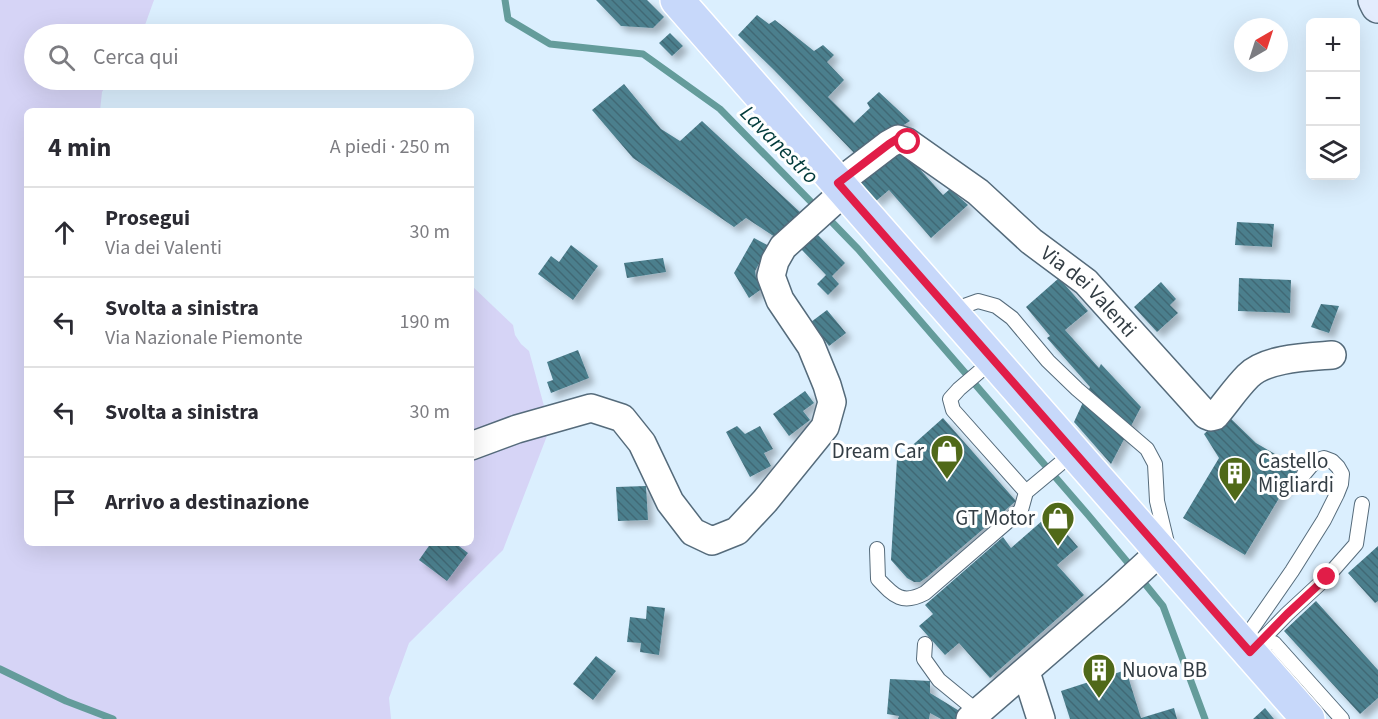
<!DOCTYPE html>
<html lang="it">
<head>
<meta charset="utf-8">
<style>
	:root { --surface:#fff; --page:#f2f2f3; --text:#2b2b33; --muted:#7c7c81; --line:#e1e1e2 }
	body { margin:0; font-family:"Source Sans 3",sans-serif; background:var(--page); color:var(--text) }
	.controls { position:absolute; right:18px; top:18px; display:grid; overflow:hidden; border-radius:9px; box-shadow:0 6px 24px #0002 }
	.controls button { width:54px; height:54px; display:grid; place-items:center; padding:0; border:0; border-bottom:2px solid var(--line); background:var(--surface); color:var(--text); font:30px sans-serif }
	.compass { position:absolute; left:1234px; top:18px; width:54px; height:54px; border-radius:50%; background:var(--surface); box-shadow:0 6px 24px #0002; rotate:39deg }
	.stop { position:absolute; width:18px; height:18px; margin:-14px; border:4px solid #e11d48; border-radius:50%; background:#fff }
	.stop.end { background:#e11d48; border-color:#fff; box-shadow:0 2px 6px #0008 }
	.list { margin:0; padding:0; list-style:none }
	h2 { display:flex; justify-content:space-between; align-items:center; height:78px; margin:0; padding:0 24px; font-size:26px }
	h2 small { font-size:20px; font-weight:400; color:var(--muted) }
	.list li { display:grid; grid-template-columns:39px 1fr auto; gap:18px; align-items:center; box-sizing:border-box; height:90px; padding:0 24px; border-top:2px solid var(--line) }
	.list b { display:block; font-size:22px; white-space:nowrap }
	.list p { margin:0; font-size:20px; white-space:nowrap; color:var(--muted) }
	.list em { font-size:20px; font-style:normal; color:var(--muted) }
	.icon { flex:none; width:33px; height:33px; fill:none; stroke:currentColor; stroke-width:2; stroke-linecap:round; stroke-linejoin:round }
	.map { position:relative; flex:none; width:1378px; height:719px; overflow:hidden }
	.search { position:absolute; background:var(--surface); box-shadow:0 6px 24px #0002; left:24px; top:24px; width:450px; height:66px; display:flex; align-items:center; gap:15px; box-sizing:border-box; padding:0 21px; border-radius:33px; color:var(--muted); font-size:22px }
	.panel { position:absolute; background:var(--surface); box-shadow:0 6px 24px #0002; left:24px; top:108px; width:450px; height:438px; border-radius:9px }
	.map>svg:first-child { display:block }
</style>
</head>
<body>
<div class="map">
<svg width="1378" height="719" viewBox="0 0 1378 719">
	<defs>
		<pattern id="building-back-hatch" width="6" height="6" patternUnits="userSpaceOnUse" patternTransform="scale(1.5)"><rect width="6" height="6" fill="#4c7f8d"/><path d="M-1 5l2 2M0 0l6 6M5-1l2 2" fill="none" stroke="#406975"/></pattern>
		<filter id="shadow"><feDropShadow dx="5.5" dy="5.5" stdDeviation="3" flood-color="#0004"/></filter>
	</defs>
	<rect width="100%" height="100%" fill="#dbeffe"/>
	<path fill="#d6d4f6" d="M0,0H154L145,25L140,34H34V80H109L102,92L100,111H27V543H471V285L513,325L515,335L521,344L529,351L550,428L503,550L409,643L389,698L391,719H0Z"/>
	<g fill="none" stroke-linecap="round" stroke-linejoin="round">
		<path stroke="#649c9b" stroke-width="7" d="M505,0L508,19L550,44L643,54L720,109L818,209
			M826,216L858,249L1089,516L1134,570
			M1141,579L1163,606L1205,719
			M0,669L66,701L113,719"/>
	</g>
	<path fill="url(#building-back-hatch)" filter="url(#shadow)" d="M596,0H647L664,17L653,28L621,26Z
		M757,15L769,24L775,20L814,51L823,45L834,55L827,62L844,80L828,97L854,123L870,108L867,103L879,92L910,121L856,155L774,70L738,35Z
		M670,33L683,46L672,56L659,43Z
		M624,84L661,129L680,141L702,121L801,213L775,237L746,218L734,227L633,158L592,110Z
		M896,150L917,166L943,195L950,189L968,205L931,238L889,190L876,201L855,177Z
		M1237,222L1274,224L1272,247L1235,245Z
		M817,234L845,263L832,276L839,284L828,295L817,284L826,275L801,249Z
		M754,238L769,246L755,271L756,277L763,288L749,298L734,273Z
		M571,245L598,266L573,300L538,274L551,256L559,262Z
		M663,258L666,272L627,278L624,263Z
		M1059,278L1088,311L1065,330L1099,368L1101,364L1141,407L1111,464L1074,422L1090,387L1047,338L1050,336L1026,307Z
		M1239,278L1291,280L1290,313L1238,311Z
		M1161,282L1176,299L1170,305L1178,313L1157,332L1134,307Z
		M1321,304L1339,306L1329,333L1311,327Z
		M827,310L846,333L829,346L811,322Z
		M578,350L589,378L551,393L547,382L553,380L547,362Z
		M805,391L814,403L803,411L810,420L789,436L773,414Z
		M1226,414L1256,443L1299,468L1281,495L1245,555L1183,518L1219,458L1204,434Z
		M943,418L1016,501L927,577L920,582H914L907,578L891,560L897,459Z
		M737,426L745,434L760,426L773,449L764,453L771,466L750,477L726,432Z
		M646,486L648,520L618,521L616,487Z
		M1050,514L1078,547L1057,565L1084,595L990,678L959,643L945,655L919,626L933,614L925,605L1003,537L1011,548Z
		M431,543H455L468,553L447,581L419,560Z
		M1378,546V601L1375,603L1348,573Z
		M1316,601L1378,670V698L1360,714L1284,631Z
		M647,606L665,608L659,655L640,652L641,643L627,642L630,617L646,619Z
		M596,656L616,671L593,700L573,684Z
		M1126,670L1141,718L1174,708L1177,719H1070L1061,691Z
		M890,679L930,681V693L961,712L956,719H941L930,713L929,719H898L899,716L887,714Z
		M1265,708L1274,719H1253Z"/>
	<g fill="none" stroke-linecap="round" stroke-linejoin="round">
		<defs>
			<path id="lane" d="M950,311L978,301L996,306L1012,318L1048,361L1077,389L1147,449L1155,464L1157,501L1168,547
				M1026,492L1074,452
				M877,549L878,579C894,596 902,605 925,593L1021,510L1026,492L953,410L950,399L959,389L993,360
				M1260,642L1274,643L1342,719
				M925,644L924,659L939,680L978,712
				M1250,647L1251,630L1292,571L1324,520L1337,494L1341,484L1342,474L1338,467L1332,461L1324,458L1315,461L1304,474
				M1250,652L1287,614L1327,577L1356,544L1362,504"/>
			<g id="street">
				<path id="s1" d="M838,183L889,144L898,139L907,142L978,192L1031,241L1086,282L1206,415L1211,417L1215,416C1226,403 1236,388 1248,376C1266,358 1307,357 1332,355"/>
				<path d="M471,446L517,429L591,408L622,418L642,443L670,502L693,532L712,541L737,531L765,501L825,427L832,402L827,385L811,346L780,300L771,276L775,261L783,247L845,191"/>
				<path d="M1026,672L1041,719"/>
				<path d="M970,719L1114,594L1161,551"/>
			</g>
			<path id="secondary" d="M1375,0L1378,6"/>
			<path id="primary" d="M677,0L1308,719"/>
		</defs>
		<use href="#lane" stroke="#556b7b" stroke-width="16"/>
		<use href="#street" stroke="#556b7b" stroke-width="30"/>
		<use href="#secondary" stroke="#556b7b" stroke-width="36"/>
		<use href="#primary" stroke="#fff" stroke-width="36"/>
		<use href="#lane" stroke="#fff" stroke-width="14"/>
		<use href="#street" stroke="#fff" stroke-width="27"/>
		<use href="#secondary" stroke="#e3ecfd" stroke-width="33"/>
		<use href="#primary" stroke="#c7d8fa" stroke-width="33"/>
	</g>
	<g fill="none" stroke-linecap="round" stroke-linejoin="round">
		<path stroke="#e11d48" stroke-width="8" d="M908,142L897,139L889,144L838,183L1250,652L1287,614L1327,577"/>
	</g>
	<defs>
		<symbol id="shop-pin" viewBox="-11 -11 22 30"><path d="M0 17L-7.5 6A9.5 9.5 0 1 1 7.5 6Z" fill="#506919" stroke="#fff"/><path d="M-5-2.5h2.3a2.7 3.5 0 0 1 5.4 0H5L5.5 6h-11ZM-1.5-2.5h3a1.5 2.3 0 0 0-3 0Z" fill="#fff"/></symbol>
		<symbol id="building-pin" viewBox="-11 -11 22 30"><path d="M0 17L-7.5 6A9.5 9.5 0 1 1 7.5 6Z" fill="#506919" stroke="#fff"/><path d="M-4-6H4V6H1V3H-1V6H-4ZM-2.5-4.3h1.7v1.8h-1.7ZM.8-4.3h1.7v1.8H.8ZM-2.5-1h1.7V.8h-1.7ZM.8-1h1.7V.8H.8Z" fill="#fff"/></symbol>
	</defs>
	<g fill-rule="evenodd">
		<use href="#shop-pin" x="928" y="432" width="38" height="52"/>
		<use href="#building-pin" x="1216" y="454" width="38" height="52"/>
		<use href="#shop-pin" x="1039" y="499" width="38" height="52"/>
		<use href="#building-pin" x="1080" y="651" width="38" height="52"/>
	</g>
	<g text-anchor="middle" stroke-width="6" stroke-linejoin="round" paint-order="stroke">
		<g font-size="21" fill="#333d44" stroke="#fff">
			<text dy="7" stroke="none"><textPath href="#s1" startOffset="320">Via dei Valenti</textPath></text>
		</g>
		<g font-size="21" fill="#333d44" stroke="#fff" text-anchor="end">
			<text x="924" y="458">Dream Car</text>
			<text x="1258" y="468" text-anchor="start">Castello<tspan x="1258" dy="24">Migliardi</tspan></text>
			<text x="1035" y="525">GT Motor</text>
			<text x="1122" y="677" text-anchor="start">Nuova BB</text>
		</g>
		<g font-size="22" font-style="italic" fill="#013a3a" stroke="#fff">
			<text transform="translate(780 144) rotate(45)" y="8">Lavanestro</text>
		</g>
	</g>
</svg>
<div class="controls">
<button>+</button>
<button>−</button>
<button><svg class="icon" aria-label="layers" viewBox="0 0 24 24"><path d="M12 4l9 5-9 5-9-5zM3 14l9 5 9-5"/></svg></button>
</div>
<svg class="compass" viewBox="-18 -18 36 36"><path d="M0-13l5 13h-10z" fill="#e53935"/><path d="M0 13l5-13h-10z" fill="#7c7c81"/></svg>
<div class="stop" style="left:908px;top:142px"></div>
<div class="stop end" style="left:1327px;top:577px"></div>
<div class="search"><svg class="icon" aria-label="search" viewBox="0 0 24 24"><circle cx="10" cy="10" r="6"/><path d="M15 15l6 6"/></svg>Cerca qui</div>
<section class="panel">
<h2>4 min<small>A piedi · 250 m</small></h2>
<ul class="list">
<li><svg class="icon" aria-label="ahead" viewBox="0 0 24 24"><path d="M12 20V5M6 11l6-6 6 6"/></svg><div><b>Prosegui</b><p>Via dei Valenti</p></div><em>30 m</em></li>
<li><svg class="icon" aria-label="left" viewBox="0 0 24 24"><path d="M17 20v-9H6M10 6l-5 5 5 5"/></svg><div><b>Svolta a sinistra</b><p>Via Nazionale Piemonte</p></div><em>190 m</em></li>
<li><svg class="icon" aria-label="left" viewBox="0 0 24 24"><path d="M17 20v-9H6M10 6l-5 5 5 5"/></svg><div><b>Svolta a sinistra</b></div><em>30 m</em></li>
<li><svg class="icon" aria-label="arrive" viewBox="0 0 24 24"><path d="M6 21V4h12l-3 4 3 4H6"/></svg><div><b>Arrivo a destinazione</b></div></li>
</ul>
</section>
</div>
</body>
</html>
